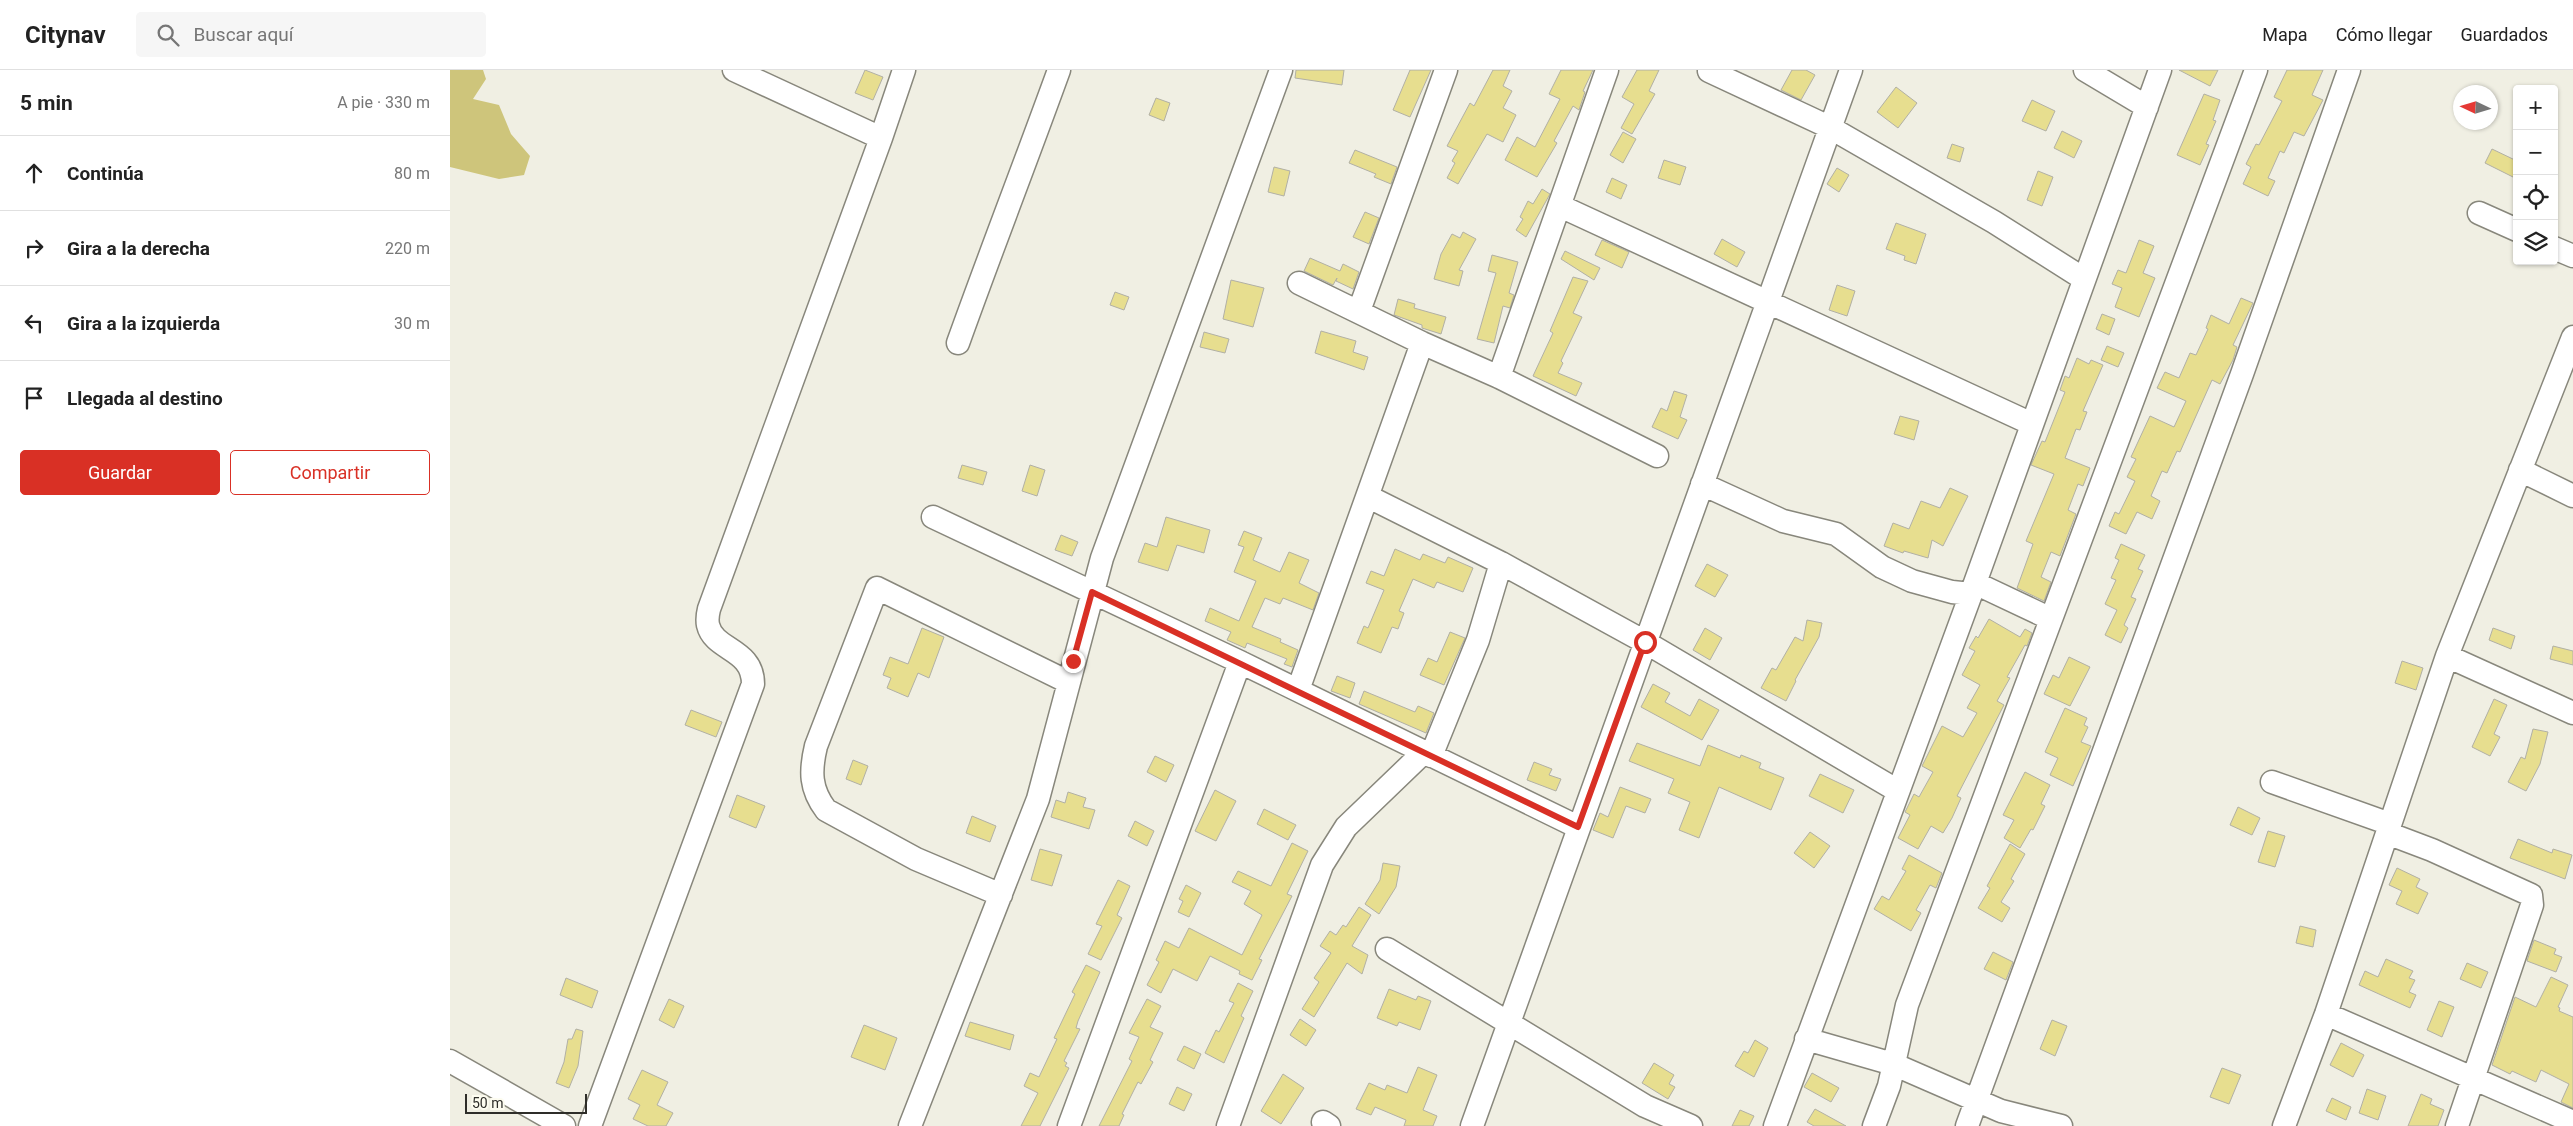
<!DOCTYPE html>
<html lang="es">
<head>
<meta charset="utf-8">
<style>
	:root { --surface:#fff; --page:#f6f6f6; --text:#222; --muted:#767676; --line:#e0e0e0; --accent:#d93025 }
	body { margin:0; font-family:Roboto,sans-serif; background:var(--page); color:var(--text) }
	.controls { position:absolute; right:15px; top:15px; display:grid; overflow:hidden; border-radius:5px; box-shadow:0 1px 4px #0004 }
	.controls button { width:45px; height:45px; display:grid; place-items:center; padding:0; border:0; border-bottom:1px solid var(--line); background:var(--surface); color:var(--text); font:25px sans-serif }
	.compass { position:absolute; left:2003px; top:15px; width:45px; height:45px; border-radius:50%; background:var(--surface); box-shadow:0 1px 4px #0004; rotate:274deg }
	.scale { position:absolute; left:15px; bottom:12px; width:122px; box-sizing:border-box; padding-left:5px; border:2px solid #2e2d29; border-top:0; font-size:14px; line-height:18px; white-space:nowrap; color:#2e2d29; -webkit-text-stroke:4px #fdfcf0; paint-order:stroke }
	.stop { position:absolute; width:15px; height:15px; margin:-11px; border:4px solid #d93025; border-radius:50%; background:#fff }
	.stop.end { background:#d93025; border-color:#fff; box-shadow:0 1px 5px #0008 }
	.list { margin:0; padding:0; list-style:none }
	h2 { display:flex; justify-content:space-between; align-items:center; height:65px; margin:0; padding:0 20px; font-size:21px }
	h2 small { font-size:16px; font-weight:400; color:var(--muted) }
	.list li { display:grid; grid-template-columns:32px 1fr auto; gap:15px; align-items:center; box-sizing:border-box; height:75px; padding:0 20px; border-top:1px solid var(--line) }
	.list b { display:block; font-size:19px; white-space:nowrap }
	.list em { font-size:16px; font-style:normal; color:var(--muted) }
	.actions { display:flex; gap:10px; padding:15px 20px }
	.actions a { flex:1; padding:11px 0; border:1px solid var(--accent); border-radius:5px; text-align:center; font-size:18px; color:var(--accent) }
	.actions .main { background:var(--accent); color:#fff }
	.icon { flex:none; width:28px; height:28px; fill:none; stroke:currentColor; stroke-width:2; stroke-linecap:round; stroke-linejoin:round }
	.map { position:relative; flex:none; width:2123px; height:1056px; overflow:hidden }
	header { display:flex; align-items:center; gap:30px; box-sizing:border-box; height:70px; padding:0 25px; background:var(--surface); border-bottom:1px solid var(--line) }
	header strong { font-size:24px }
	nav { display:flex; gap:28px; margin-inline-start:auto; font-size:18px }
	.search { width:350px; height:45px; background:var(--page); display:flex; align-items:center; gap:12px; box-sizing:border-box; padding:0 18px; border-radius:5px; color:var(--muted); font-size:19px }
	main { display:flex }
	aside { flex:1; background:var(--surface) }
	.map>svg:first-child { display:block }
</style>
</head>
<body>
<header>
<strong>Citynav</strong>
<div class="search"><svg class="icon" aria-label="search" viewBox="0 0 24 24"><circle cx="10" cy="10" r="6"/><path d="M15 15l6 6"/></svg>Buscar aquí</div>
<nav><a>Mapa</a><a>Cómo llegar</a><a>Guardados</a></nav>
</header>
<main>
<aside>
<h2>5 min<small>A pie · 330 m</small></h2>
<ul class="list">
<li><svg class="icon" aria-label="ahead" viewBox="0 0 24 24"><path d="M12 20V5M6 11l6-6 6 6"/></svg><div><b>Continúa</b></div><em>80 m</em></li>
<li><svg class="icon" aria-label="right" viewBox="0 0 24 24"><path d="M7 20v-9h11M14 6l5 5-5 5"/></svg><div><b>Gira a la derecha</b></div><em>220 m</em></li>
<li><svg class="icon" aria-label="left" viewBox="0 0 24 24"><path d="M17 20v-9H6M10 6l-5 5 5 5"/></svg><div><b>Gira a la izquierda</b></div><em>30 m</em></li>
<li><svg class="icon" aria-label="arrive" viewBox="0 0 24 24"><path d="M6 21V4h12l-3 4 3 4H6"/></svg><div><b>Llegada al destino</b></div></li>
</ul>
<div class="actions"><a class="main">Guardar</a><a>Compartir</a></div>
</aside>
<div class="map">
<svg width="2123" height="1056" viewBox="0 0 2123 1056">
	<rect width="100%" height="100%" fill="#f0efe3"/>
	<path fill="#cec57b" d="M0,0H33L36,9L23,29L49,35L61,64L80,86L74,105L49,109L0,97Z"/>
	<path fill="#e7de8f" stroke="#b1b0a5" d="M415,0L433,7L423,30L405,23Z
		M846,0H894L892,15L845,8Z
		M960,0H981L960,47L943,40Z
		M1043,0H1060L1053,16L1062,21L1053,38L1066,45L1053,72L1037,64L1008,114L997,108L1005,93L1002,91L1008,81L997,76L1020,33L1024,36Z
		M1111,0H1143L1133,21L1135,22L1129,40L1123,36L1104,71L1107,73L1087,107L1055,90L1067,67L1085,77L1110,29L1099,24Z
		M1187,0H1209L1199,21L1205,24L1182,64L1171,58L1184,34L1172,27Z
		M1342,0H1356L1365,5L1351,30L1331,20Z
		M1729,0H1768L1760,16Z
		M1837,0H1873L1862,25L1873,30L1854,66L1844,62L1834,83L1830,81L1818,108L1825,111L1818,126L1793,114L1801,97L1796,94L1806,74L1809,75L1832,31L1824,27Z
		M1446,17L1467,33L1448,58L1427,42Z
		M1754,24L1770,30L1763,50L1766,51L1756,74L1759,75L1750,95L1727,85Z
		M706,28L720,33L714,51L699,45Z
		M1582,30L1605,41L1596,61L1572,51Z
		M1612,61L1632,71L1624,88L1604,78Z
		M1173,62L1186,69L1173,93L1160,85Z
		M1502,74L1514,78L1510,92L1497,88Z
		M2042,79L2067,91V109L2035,93Z
		M905,80L947,97L941,114L924,107L926,104L899,93Z
		M1214,90L1236,97L1230,115L1208,108Z
		M824,97L840,101L834,126L818,122Z
		M1387,98L1399,105L1389,122L1377,114Z
		M1588,101L1603,107L1592,136L1577,130Z
		M1162,108L1177,115L1171,129L1156,122Z
		M1092,119L1100,124L1076,167L1066,160L1073,149L1070,147L1078,131L1083,134Z
		M915,142L929,148L919,174L903,167Z
		M1446,153L1476,164L1466,194L1454,190L1455,186L1436,179Z
		M1013,162L1026,169L1009,200L1013,201L1009,216L984,209L991,184L1002,164L1010,168Z
		M1272,169L1295,182L1287,197L1264,184Z
		M1152,170L1179,182L1172,198L1145,185Z
		M1689,170L1704,176L1693,203L1705,208L1689,247L1665,237L1672,218L1662,214L1668,200L1676,203Z
		M1115,181L1150,198L1144,210L1111,189Z
		M1042,185L1068,192L1059,223L1064,225L1060,238L1053,236L1044,273L1027,269L1046,203L1038,201Z
		M860,188L890,201L893,194L909,202L903,219L886,211L887,208L883,215L854,201Z
		M1123,207L1138,211L1123,243L1132,247L1111,291L1113,293L1108,303L1132,313L1126,326L1083,306L1103,263L1100,261Z
		M781,210L814,218L803,257L773,249Z
		M1387,215L1405,221L1397,246L1379,240Z
		M665,222L679,227L674,240L660,235Z
		M1791,228L1803,233L1783,275L1787,277L1783,290L1770,314L1762,310L1730,382L1727,381L1717,403L1712,401L1701,426L1710,431L1702,449L1687,442L1676,464L1659,456L1665,442L1669,444L1685,411L1677,407L1686,389L1681,387L1700,346L1724,357L1736,331L1707,318L1715,302L1729,308L1740,283L1746,285L1758,259L1756,258L1761,245L1779,254Z
		M948,229L965,234L964,238L996,247L991,264L972,258V255L944,245Z
		M1652,244L1665,249L1659,265L1646,259Z
		M871,261L906,271L903,282L918,287L914,300L865,283Z
		M754,262L779,269L775,283L750,277Z
		M1657,276L1674,283L1668,297L1651,290Z
		M1627,288L1639,294L1641,290L1653,295L1633,341L1637,342L1630,360L1626,359L1615,388L1640,398L1633,416L1628,414L1618,440L1626,444L1610,486L1601,482L1591,507L1601,512L1594,531L1567,518L1583,474L1576,471L1604,404L1581,395L1592,371L1595,372L1615,322L1610,320L1615,306L1619,308Z
		M1224,321L1237,325L1230,347L1237,350L1228,369L1202,357L1211,338L1217,341Z
		M1450,346L1469,351L1464,370L1444,364Z
		M512,395L537,402L533,415L508,408Z
		M580,395L595,400L587,426L572,421Z
		M1500,418L1518,426L1493,476L1482,470L1478,488L1454,481L1453,483L1434,476L1443,453L1459,459L1471,431L1490,438Z
		M716,447L760,460L754,483L727,475L718,501L688,492L695,473L707,477Z
		M794,461L812,468L803,490L830,502L839,482L859,490L849,513L869,523L863,540L833,528L830,534L815,528L802,557L831,569L830,572L848,580L842,597L834,594L837,589L797,573L795,578L777,570L781,562L755,551L760,538L789,551L806,511L784,502L794,477L788,475Z
		M611,465L628,472L622,486L605,480Z
		M1671,474L1695,485L1688,499L1693,501L1681,527L1686,529L1674,555L1678,558L1671,573L1655,565L1667,540L1655,534L1666,510L1661,508L1669,490L1665,488Z
		M945,479L970,490L973,484L995,493L998,487L1023,498L1013,522L987,512L984,518L963,509L949,541L954,543L948,559L942,557L931,583L907,573L914,556L918,558L934,520L916,513L921,501L934,506Z
		M1257,494L1278,505L1265,527L1245,516Z
		M1539,549L1570,567L1575,559L1582,563L1577,576L1575,575L1557,607L1560,608L1547,631L1554,635L1507,726L1511,728L1502,748L1493,763L1481,756L1468,779L1448,768L1460,745L1455,742L1464,724L1469,727L1483,702L1472,696L1492,656L1513,667L1527,643L1517,638L1530,615L1512,605L1525,581L1519,578L1526,566L1528,568Z
		M1357,550L1372,553L1369,567L1345,610L1346,611L1336,631L1311,618L1322,598L1326,600L1345,567L1353,571Z
		M472,558L494,567L479,608L468,603L458,627L437,618L441,608L433,605L440,587L458,594Z
		M1255,558L1272,568L1260,590L1243,580Z
		M2043,558L2065,566L2061,579L2039,570Z
		M1000,562L1015,568L994,615L970,605L978,588L987,592Z
		M2103,576L2123,581V595L2100,589Z
		M1619,587L1640,597L1620,636L1594,624L1603,605L1609,608Z
		M1952,591L1973,598L1966,620L1945,613Z
		M887,606L905,613L900,628L881,621Z
		M1203,614L1220,623L1215,632L1240,646L1249,629L1269,640L1252,670L1191,637Z
		M914,621L965,642L968,636L984,643L976,663L909,634Z
		M2044,629L2057,635L2044,664L2050,667L2040,686L2022,677Z
		M1615,638L1637,648L1634,655L1638,657L1631,672L1641,676L1623,716L1600,705L1608,688L1595,682Z
		M241,640L272,652L266,667L235,655Z
		M2083,659L2098,662L2090,694L2076,721L2058,712L2071,687L2075,689Z
		M1187,673L1250,696L1258,675L1290,688L1291,685L1311,693L1309,698L1334,708L1321,740L1269,717L1249,768L1229,760L1240,732L1218,723L1224,709L1179,691Z
		M705,686L724,695L716,712L697,702Z
		M403,690L418,696L411,715L396,709Z
		M1084,692L1102,699L1099,705L1111,709L1106,721L1077,710Z
		M1575,702L1600,715L1591,734L1595,736L1583,760L1581,759L1570,778L1554,768L1564,750L1553,745Z
		M1370,704L1404,720L1393,743L1359,726Z
		M1170,717L1201,729L1195,743L1176,736L1163,768L1143,760L1150,743L1158,747Z
		M765,720L786,731L766,771L745,761Z
		M618,722L636,728L633,737L645,740L639,759L601,747L606,730L615,733Z
		M287,725L315,736L306,758L279,747Z
		M1788,737L1810,748L1802,765L1780,755Z
		M814,739L846,755L838,770L807,754Z
		M522,746L546,756L540,772L516,763Z
		M685,751L704,761L697,776L678,766Z
		M1818,761L1835,766L1825,797L1808,792Z
		M1360,762L1380,776L1364,798L1344,783Z
		M2068,769L2102,783L2103,779L2122,785L2115,809L2060,788Z
		M842,773L858,781L837,824L842,826L809,889L812,890L802,910L789,904L790,901L760,886L747,911L723,899L711,923L697,915L709,892L706,890L715,871L729,878L739,858L792,885L812,845L794,834L801,821L782,812L788,801L821,816Z
		M1560,774L1575,784L1561,809L1564,811L1551,832L1560,838L1552,852L1528,838L1540,818L1537,816Z
		M590,779L612,785L602,816L581,810Z
		M1459,785L1492,803L1486,818L1480,815L1466,840L1471,843L1461,861L1424,839L1432,826L1439,830L1456,801L1452,799Z
		M933,793L950,796L946,817L929,844L915,834L930,810Z
		M1947,798L1970,809L1966,817L1978,823L1968,844L1946,834L1952,821L1939,815Z
		M668,810L680,816L667,845L672,848L651,890L638,884L652,856L646,854Z
		M736,815L751,823L739,847L728,842L733,831L729,829Z
		M909,837L921,845L902,876L918,885L912,904L897,893L864,947L852,939L869,912L864,908L881,883L870,876L880,861L886,865L893,855L896,857Z
		M1850,856L1866,860L1863,877L1846,873Z
		M2084,870L2106,879L2104,884L2112,887L2106,902L2077,891Z
		M1543,882L1563,892L1556,910L1534,899Z
		M1936,889L1963,901L1959,908L1965,910L1959,922L1966,925L1960,938L1909,915L1915,901L1928,907Z
		M2017,893L2038,902L2031,918L2010,909Z
		M636,895L650,902L628,951L626,958L630,959L614,991L617,993L615,996L619,998L590,1056H571L588,1023L574,1016L580,1003L589,1007L607,969L604,968L625,924L622,922Z
		M2101,907L2118,915L2108,937L2110,938L2109,941L2123,947V1038L2111,1032L2119,1014L2091,1000L2086,1012L2062,1001L2060,1004L2042,995L2065,927L2086,937Z
		M116,908L148,921L142,938L110,925Z
		M788,913L803,921L791,946L794,948L774,993L755,983L766,960L769,962L784,933L779,931Z
		M939,919L966,930L968,926L981,931L970,960L949,952L947,956L927,948Z
		M219,929L234,936L224,958L209,950Z
		M697,929L711,936L700,957L713,963L700,990L703,992L691,1014L688,1012L672,1044L674,1045L669,1056H649L682,991L679,989L689,967L679,963Z
		M1989,931L2004,937L1992,967L1977,960Z
		M850,949L866,960L856,976L840,965Z
		M1602,950L1617,956L1605,986L1590,979Z
		M520,952L564,965L560,980L515,966Z
		M414,955L447,968L435,1000L401,987Z
		M126,959L133,961L128,996L119,1018L106,1013L114,992L118,969H122Z
		M1305,970L1318,978L1304,1007L1285,996L1294,981L1298,983Z
		M1891,973L1914,985L1903,1007L1880,995Z
		M734,976L751,984L744,999L727,990Z
		M1204,993L1224,1005L1219,1014L1225,1017L1218,1029L1192,1013Z
		M968,997L987,1005L973,1040L987,1046L983,1056H954L956,1050L925,1037L921,1045L906,1039L919,1013L935,1020L937,1015L957,1023Z
		M1772,998L1791,1005L1779,1034L1760,1027Z
		M192,1000L218,1012L207,1035L223,1043L216,1056H198L183,1049L190,1035L178,1029Z
		M1362,1003L1389,1018L1381,1032L1354,1017Z
		M833,1004L854,1018L831,1054L811,1041Z
		M727,1017L742,1024L734,1041L719,1034Z
		M1917,1019L1936,1026L1928,1050L1909,1043Z
		M1971,1024L1982,1029L1980,1034L1994,1040L1988,1056H1958Z
		M1882,1028L1901,1037L1896,1050L1876,1041Z
		M1365,1039L1396,1056H1364L1357,1052Z
		M1290,1040L1304,1046L1299,1056H1282Z"/>
	<g fill="none" stroke-linecap="round" stroke-linejoin="round">
		<defs>
			<path id="minor" d="M284,0L431,68
				M1635,0L1697,37
				M1259,1L1379,57L1544,152L1634,209
				M1110,136L1582,354
				M2029,143L2067,160
				M2104,178L2123,186
				M849,213L972,273L1049,307L1207,386
				M909,241L996,0
				M508,273C541,181 576,91 609,0
				M1049,307L1157,0
				M2070,400L2123,426
				M1252,414L1333,451L1386,464L1432,497L1462,511L1502,522L1521,524
				M919,427L1051,493L1195,572L1448,721
				M483,447L790,592L1128,757
				M1525,513L1601,549
				M1997,586L2123,643
				M848,620L972,273
				M981,686L1028,570L1051,493
				M1822,712L1940,754
				M1937,763L1982,780L2081,825L2082,835L2007,1056
				M551,825L466,789L376,740C360,719 360,701 366,676L427,518L618,612
				M937,879L1195,1036L1241,1056
				M1876,944L2123,1052
				M1356,969L1443,994L1551,1041L1611,1056
				M0,991L114,1056
				M873,1052L879,1056
				M140,1056L303,614C303,578 264,581 258,555C257,550 258,543 259,539L431,68L454,0
				M460,1056L588,729L652,488L831,0
				M619,1056L790,592
				M778,1056L872,795L896,757L974,682
				M1022,1056L1401,0
				M1325,1056L1521,524L1710,0
				M1424,1056L1439,1016L1457,935L1806,0
				M1517,1056L1792,304L1899,0
				M1834,1056L1876,944L1997,586L2123,267"/>
		</defs>
		<use href="#minor" stroke="#88877c" stroke-width="25"/>
		<use href="#minor" stroke="#fff" stroke-width="22"/>
	</g>
	<g fill="none" stroke-linecap="round" stroke-linejoin="round">
		<path stroke="#d93025" stroke-width="6" d="M623,591L642,522L1128,757L1195,572"/>
	</g>
</svg>
<div class="controls">
<button>+</button>
<button>−</button>
<button><svg class="icon" aria-label="locate" viewBox="0 0 24 24"><circle cx="12" cy="12" r="6"/><path d="M12 2v4M12 18v4M2 12h4M18 12h4"/></svg></button>
<button><svg class="icon" aria-label="layers" viewBox="0 0 24 24"><path d="M12 4l9 5-9 5-9-5zM3 14l9 5 9-5"/></svg></button>
</div>
<svg class="compass" viewBox="-18 -18 36 36"><path d="M0-13l5 13h-10z" fill="#e53935"/><path d="M0 13l5-13h-10z" fill="#767676"/></svg>
<div class="scale">50 m</div>
<div class="stop" style="left:1195px;top:572px"></div>
<div class="stop end" style="left:623px;top:591px"></div>
</div>
</main>
</body>
</html>
